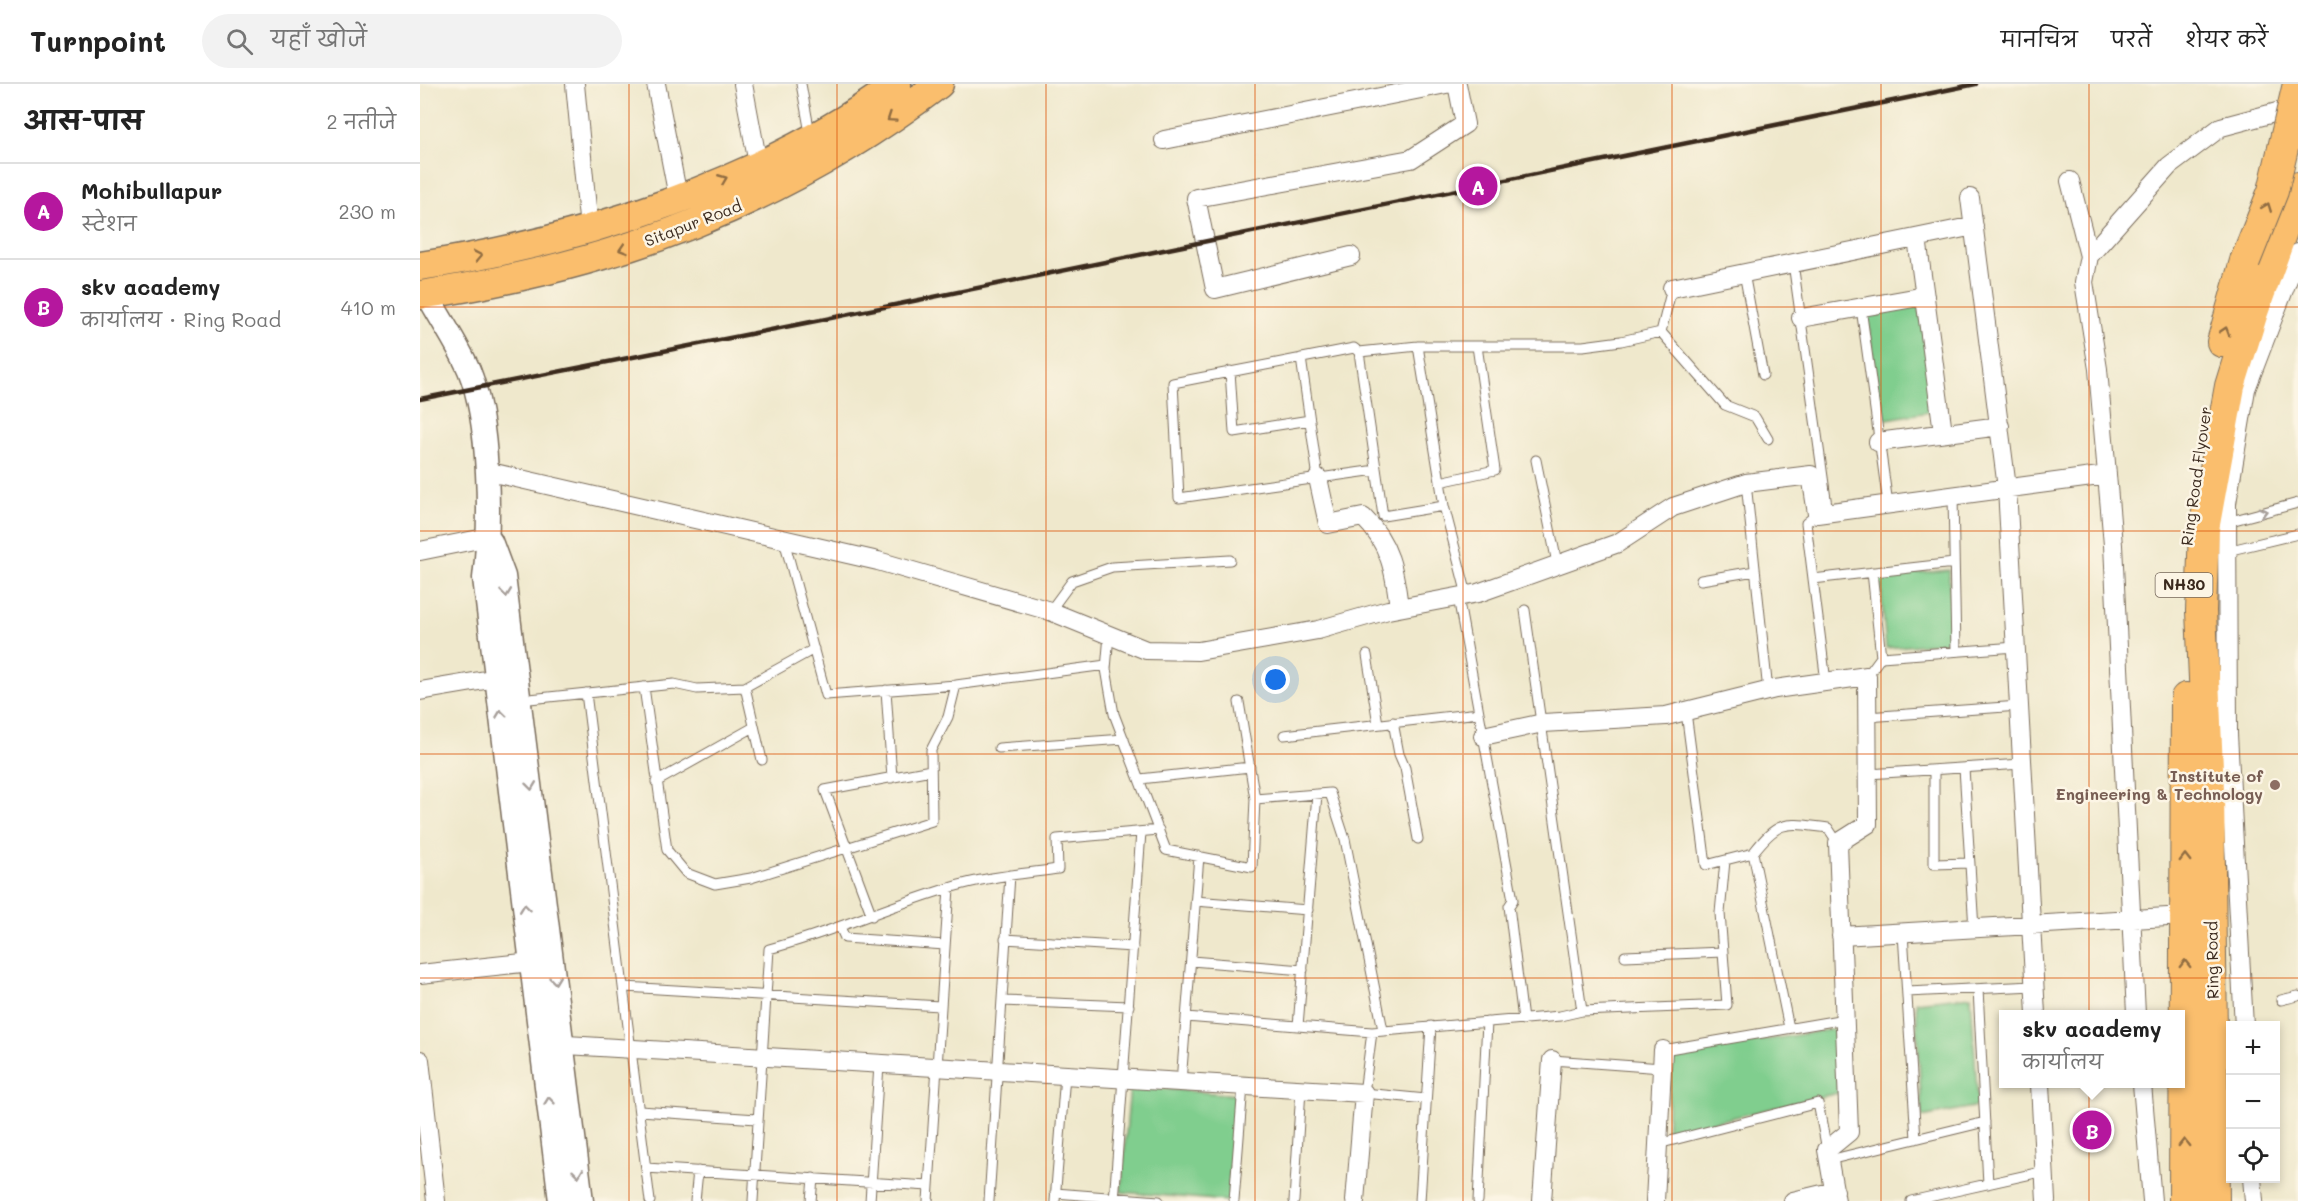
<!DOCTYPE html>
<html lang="hi">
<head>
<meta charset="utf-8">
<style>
	:root { --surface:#fff; --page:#f2f2f2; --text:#222; --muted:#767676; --line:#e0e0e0; --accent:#b5179e }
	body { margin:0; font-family:Mali,"Playpen Sans Deva",sans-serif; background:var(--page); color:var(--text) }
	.controls { position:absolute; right:18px; bottom:18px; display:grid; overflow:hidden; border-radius:0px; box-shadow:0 3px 9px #0003 }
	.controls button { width:54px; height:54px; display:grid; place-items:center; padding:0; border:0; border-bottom:2px solid var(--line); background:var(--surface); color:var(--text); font:30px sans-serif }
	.you { position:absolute; left:856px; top:596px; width:21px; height:21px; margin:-15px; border:4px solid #fff; border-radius:50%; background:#1a73e8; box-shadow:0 0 0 9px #1a73e833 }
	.badge { display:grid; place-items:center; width:39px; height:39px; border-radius:50%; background:var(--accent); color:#fff; font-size:20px; font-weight:700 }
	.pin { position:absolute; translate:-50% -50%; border:3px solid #fff; box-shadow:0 2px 6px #0006 }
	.popup { position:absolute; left:1579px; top:926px; width:186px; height:78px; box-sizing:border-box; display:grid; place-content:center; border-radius:0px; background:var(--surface); filter:drop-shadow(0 2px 4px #0005); font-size:20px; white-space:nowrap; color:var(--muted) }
	.popup b { font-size:22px; color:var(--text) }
	.popup::after { content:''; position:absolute; left:50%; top:100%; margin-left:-12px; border:12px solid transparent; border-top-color:var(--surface) }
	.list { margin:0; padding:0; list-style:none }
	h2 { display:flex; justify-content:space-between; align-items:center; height:78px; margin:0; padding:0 24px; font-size:26px }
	h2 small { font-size:20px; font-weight:400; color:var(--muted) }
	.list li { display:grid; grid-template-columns:39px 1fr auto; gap:18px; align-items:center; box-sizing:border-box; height:96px; padding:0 24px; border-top:2px solid var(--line) }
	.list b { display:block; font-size:22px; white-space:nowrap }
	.list p { margin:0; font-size:20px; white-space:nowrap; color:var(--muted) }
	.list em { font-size:20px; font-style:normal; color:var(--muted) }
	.icon { flex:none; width:33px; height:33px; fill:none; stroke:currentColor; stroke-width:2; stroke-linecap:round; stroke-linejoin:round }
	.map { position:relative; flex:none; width:1878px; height:1117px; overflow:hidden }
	header { display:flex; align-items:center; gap:36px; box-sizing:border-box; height:84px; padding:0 30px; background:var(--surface); border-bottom:2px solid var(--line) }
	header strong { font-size:28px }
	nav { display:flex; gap:33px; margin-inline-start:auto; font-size:21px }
	.search { width:420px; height:54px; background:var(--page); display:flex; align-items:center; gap:15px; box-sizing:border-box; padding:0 21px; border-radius:33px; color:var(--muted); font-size:22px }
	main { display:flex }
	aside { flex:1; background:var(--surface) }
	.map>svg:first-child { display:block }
</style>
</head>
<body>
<header>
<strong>Turnpoint</strong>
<div class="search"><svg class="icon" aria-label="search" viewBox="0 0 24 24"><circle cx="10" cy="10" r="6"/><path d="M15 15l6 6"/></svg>यहाँ खोजें</div>
<nav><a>मानचित्र</a><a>परतें</a><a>शेयर करें</a></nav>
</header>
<main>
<aside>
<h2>आस-पास<small>2 नतीजे</small></h2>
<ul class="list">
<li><span class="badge">A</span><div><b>Mohibullapur</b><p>स्टेशन</p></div><em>230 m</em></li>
<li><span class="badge">B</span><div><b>skv academy</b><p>कार्यालय · Ring Road</p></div><em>410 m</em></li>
</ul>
</aside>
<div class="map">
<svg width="1878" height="1117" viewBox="0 0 1878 1117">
	<rect width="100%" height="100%" fill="#fcf5e5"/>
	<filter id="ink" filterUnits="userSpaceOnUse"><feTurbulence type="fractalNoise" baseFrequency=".0167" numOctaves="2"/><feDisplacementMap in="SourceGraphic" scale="12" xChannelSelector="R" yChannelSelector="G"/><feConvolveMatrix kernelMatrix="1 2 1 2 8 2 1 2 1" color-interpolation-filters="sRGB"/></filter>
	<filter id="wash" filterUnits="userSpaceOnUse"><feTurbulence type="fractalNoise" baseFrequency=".008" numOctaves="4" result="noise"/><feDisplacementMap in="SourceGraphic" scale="24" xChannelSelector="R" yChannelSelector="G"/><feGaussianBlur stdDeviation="1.35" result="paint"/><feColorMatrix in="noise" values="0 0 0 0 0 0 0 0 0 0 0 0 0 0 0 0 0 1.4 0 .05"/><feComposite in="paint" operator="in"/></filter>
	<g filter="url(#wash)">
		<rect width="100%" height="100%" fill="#efe8cc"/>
		<path fill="#80ce8e" stroke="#5e7c56" stroke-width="1.5" d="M1499,221L1515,327L1462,336L1447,230Z
			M1529,486L1531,558L1466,564L1460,492Z
			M1551,912L1558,1022L1502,1033L1496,918Z
			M1414,945L1418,1009L1247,1049L1251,971Z
			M710,1002L816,1011L808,1117L701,1108Z"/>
	</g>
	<g filter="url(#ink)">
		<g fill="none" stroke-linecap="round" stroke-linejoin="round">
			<defs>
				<path id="service" d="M381,0L390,49
					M1373,179L1408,429
					M1324,189L1343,291
					M1252,204L1241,248L1305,321L1335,333L1348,355
					M1441,224L1468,420
					M998,262L1024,422L1047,511
					M939,268L963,432L1024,422
					M881,274L898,394
					M810,287L814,348L890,336
					M1116,376L1137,479
					M956,386L759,414L753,299L934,264L939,268L998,262H1163L1201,257L1241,248
					M1020,398L1075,386L1057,262
					M1326,399L1348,607
					M1533,412L1536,567
					M1397,430L1386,439L1406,598
					M1807,438L1878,419
					M364,456L406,611L536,601L686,581
					M1807,467L1878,450
					M1393,495L1534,479
					M1281,496L1335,487
					M1038,513L1093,816L1089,822L1103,936
					M1105,526L1162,927
					M630,527L652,497L692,483L810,476
					M689,551L686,585L694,630L746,766L832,783L835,715L819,618
					M947,571L958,640
					M1461,573L1596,563
					M1447,592L1461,573L1452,488
					M224,603L247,766L266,789L295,800L331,794L512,737L511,666L528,633L536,601
					M325,603L342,676
					M466,606L472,694
					M166,609L230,1117
					M100,616L254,600L277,605L325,603L394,565
					M1266,628L1286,781L1333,769
					M1447,633L1599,622
					M973,638L979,670L985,684L998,755
					M864,651L1059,629
					M579,664L704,655
					M1544,684L1554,845
					M1514,686V780L1550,779
					M1448,690L1602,680
					M720,695L830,683
					M236,698L334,643
					M835,715L910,709L925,755L963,946
					M775,817L888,826
					M452,832L405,706L511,686
					M420,843L425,854L525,861
					M1483,849L1496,1055
					M585,855L713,863
					M1205,872L1303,868
					M771,877L883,886
					M205,903L520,922
					M1558,905L1568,1100
					M1487,908L1614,902
					M1861,916L1878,912
					M583,917L709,922
					M766,933L952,948L1140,932L1162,927L1307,921L1300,829L1305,777
					M878,942L897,710
					M1369,944L1333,769C1360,734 1366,739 1408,744L1418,759
					M952,948L944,1009L1006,1015
					M1243,966L1425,935
					M1132,976L1242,984
					M761,998L779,772
					M220,1027L337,1035
					M1238,1060L1398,1019L1407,1066
					M1409,1076L1565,1038
					M226,1084L509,1102
					M635,1109L739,1117
					M275,1117L278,1087
					M333,1117L349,865C411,849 468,822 529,804C564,793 601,790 638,785L637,755L739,746
					M391,1117L393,1094
					M450,1117L459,981
					M508,1117L529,804
					M569,1117L590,791
					M635,1117L645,991
					M694,1117L721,748
					M814,1117L823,1002
					M874,1117L881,1005
					M1000,1117L1011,942
					M1058,1117L1067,938
					M1491,1117L1625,1087"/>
				<path id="minor" d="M155,0L169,145
					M236,0L258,113
					M323,0L338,80
					M744,56L1026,0
					M1650,97L1669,172
					M1550,114L1587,404L1616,930
					M1497,154L1523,348
					M931,172L795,205L776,114L991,75L1045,40L1037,0
					M1252,204L1554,142
					M1381,234L1505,212
					M1458,358L1580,342
					M66,387L458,477L630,527L726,566L778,567L898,546L968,526L1058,509L1198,459L1253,423L1326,399L1391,391L1397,430L1687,391
					M898,394L908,440L943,433C970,459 975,488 979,524
					M0,467L69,453
					M0,607L77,594
					M1063,652L1123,639L1246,632L1355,605L1447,592L1448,740L1418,759L1429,1048L1407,1066L1416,1117
					M1421,852L1765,832
					M0,890L112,878
					M1716,930L1693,461L1678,285L1664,198L1669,172L1749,82L1801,43L1861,27L1878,30
					M1824,942L1808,650L1807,419L1826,305L1878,169
					M130,960L944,1009L935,1117
					M0,976L16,1117
					M1620,1000L1626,1117
					M1722,1000L1732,1117
					M1832,1094L1834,1117
					M1122,1117L1132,976
					M1235,1117L1243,966
					M1373,1117L1415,1107"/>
				<path id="tertiary" d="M7,210C20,235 38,260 49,286C70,338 71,438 64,494L140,1117
					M71,457L84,492L162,1117"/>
				<path id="primary" d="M0,182C160,158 347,97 477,0
					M0,211C195,182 361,120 519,0"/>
				<path id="trunk" d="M1802,258L1825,177
					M1764,1117L1766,614
					M1794,1117L1789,707L1781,527L1784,445L1810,302L1833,228L1878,103"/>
			</defs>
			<use href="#service" stroke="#7a6c5b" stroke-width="11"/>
			<use href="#minor" stroke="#7a6c5b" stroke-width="20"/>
			<use href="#tertiary" stroke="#7a6c5b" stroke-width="25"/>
			<use href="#primary" stroke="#7a6c5b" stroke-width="31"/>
			<use href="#trunk" stroke="#7a6c5b" stroke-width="32"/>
			<use href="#service" stroke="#fff" stroke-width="9"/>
			<use href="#minor" stroke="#fff" stroke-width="18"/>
			<use href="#tertiary" stroke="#fff" stroke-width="22"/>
			<use href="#primary" stroke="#fabe6d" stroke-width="28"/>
			<use href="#trunk" stroke="#fabe6d" stroke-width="30"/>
			<path stroke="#3b2a1e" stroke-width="4.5" d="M0,315L401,236L1556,0"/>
			<defs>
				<path id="trunk-bridge" d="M1825,177L1853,107L1878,0"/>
			</defs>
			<use href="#trunk-bridge" stroke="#7a6c5b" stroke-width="32" stroke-linecap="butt"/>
			<use href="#trunk-bridge" stroke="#fabe6d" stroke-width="30"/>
		</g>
		<defs><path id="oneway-chevron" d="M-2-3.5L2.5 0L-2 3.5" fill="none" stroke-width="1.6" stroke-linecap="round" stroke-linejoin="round" transform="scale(1.5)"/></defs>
		<g stroke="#916d42">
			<use href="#oneway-chevron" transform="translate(471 34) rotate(146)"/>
			<use href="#oneway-chevron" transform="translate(303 95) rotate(-22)"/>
			<use href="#oneway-chevron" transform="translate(1847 123) rotate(-69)"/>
			<use href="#oneway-chevron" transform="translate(203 165) rotate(162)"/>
			<use href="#oneway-chevron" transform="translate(58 172) rotate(-11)"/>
			<use href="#oneway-chevron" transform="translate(1805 247) rotate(-73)"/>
			<use href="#oneway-chevron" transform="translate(1765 774) rotate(-90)"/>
			<use href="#oneway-chevron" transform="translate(1765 880) rotate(-90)"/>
			<use href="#oneway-chevron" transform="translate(1764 1059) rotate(-90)"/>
		</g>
		<g stroke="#a79f9a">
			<use href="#oneway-chevron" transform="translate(1843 428) rotate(-15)"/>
			<use href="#oneway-chevron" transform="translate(86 509) rotate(83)"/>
			<use href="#oneway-chevron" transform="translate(81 630) rotate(-97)"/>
			<use href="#oneway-chevron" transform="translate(111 702) rotate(83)"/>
			<use href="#oneway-chevron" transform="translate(105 824) rotate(-97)"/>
			<use href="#oneway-chevron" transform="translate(135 896) rotate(83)"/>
			<use href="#oneway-chevron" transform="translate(129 1017) rotate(-96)"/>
			<use href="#oneway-chevron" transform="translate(158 1089) rotate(83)"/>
		</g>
	</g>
	<path fill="none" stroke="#df570d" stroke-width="1.5" stroke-opacity="0.55" d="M209,0V1117M417,0V1117M626,0V1117M835,0V1117M1043,0V1117M1252,0V1117M1461,0V1117M1669,0V1117M0,223H1878M0,447H1878M0,670H1878M0,894H1878"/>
	<circle fill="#8d6e63" stroke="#fcf5e5" stroke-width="2" cx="1855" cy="701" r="6"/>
	<g text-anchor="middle" stroke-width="5" stroke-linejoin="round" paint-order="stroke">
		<rect fill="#fcf5e5" stroke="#75675a" stroke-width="1.5" x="1735.5" y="489" width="57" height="24" rx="4.5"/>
		<g font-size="15" font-weight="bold" fill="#3b2a1e">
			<text x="1764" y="506">NH30</text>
		</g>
		<g font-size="16" fill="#3b2a1e" stroke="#fcf5e5">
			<text transform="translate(273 139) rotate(-21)" y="6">Sitapur Road</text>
			<text transform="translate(1776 392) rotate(-82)" y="6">Ring Road Flyover</text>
			<text transform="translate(1792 876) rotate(-91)" y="6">Ring Road</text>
		</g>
		<g font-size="16" font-weight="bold" fill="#785e54" stroke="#fcf5e5" text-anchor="end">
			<text x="1843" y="698">Institute of<tspan x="1843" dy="18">Engineering &amp; Technology</tspan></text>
		</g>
	</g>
</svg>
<div class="controls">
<button>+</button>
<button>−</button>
<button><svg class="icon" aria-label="locate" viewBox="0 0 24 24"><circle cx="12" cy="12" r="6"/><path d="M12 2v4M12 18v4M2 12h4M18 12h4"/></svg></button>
</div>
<div class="you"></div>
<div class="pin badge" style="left:1058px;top:102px">A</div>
<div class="pin badge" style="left:1672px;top:1046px">B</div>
<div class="popup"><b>skv academy</b>कार्यालय</div>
</div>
</main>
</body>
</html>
